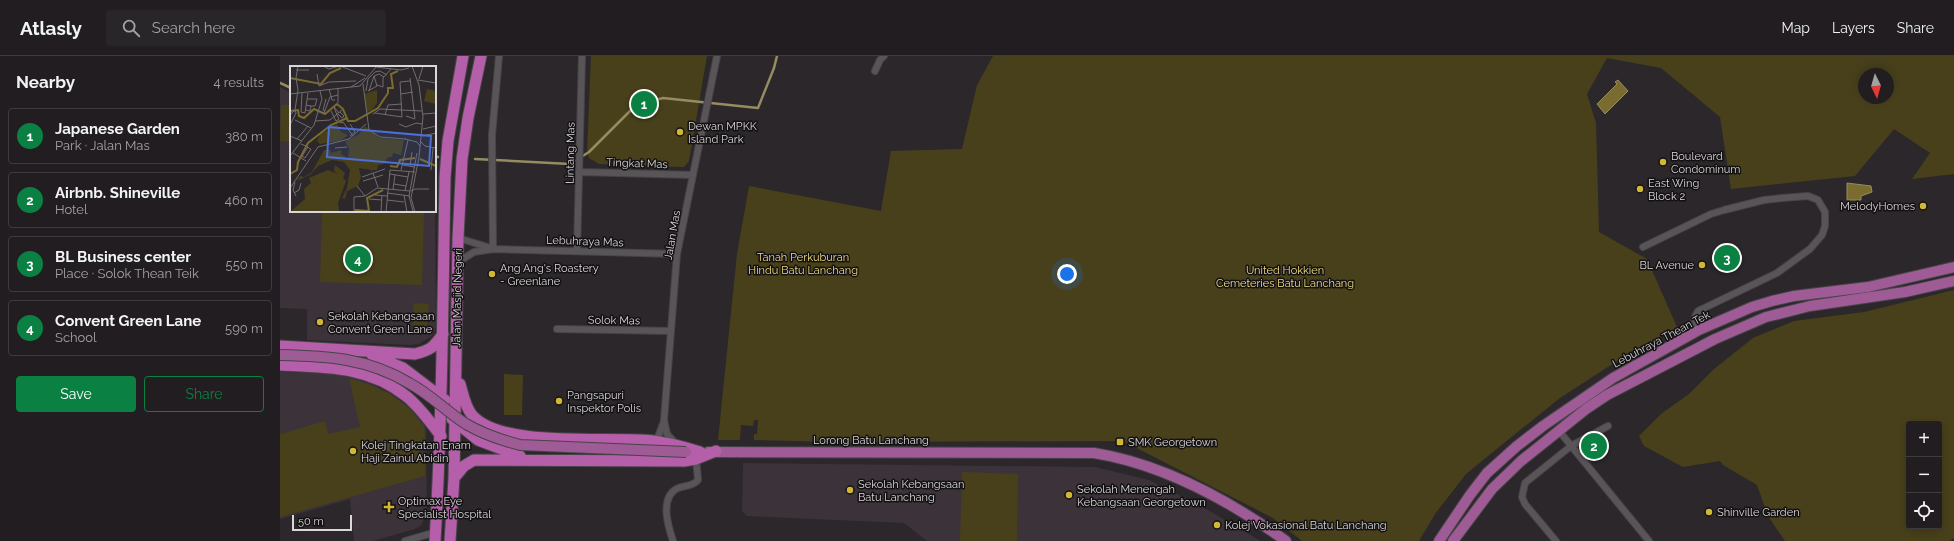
<!DOCTYPE html>
<html lang="en">
<head>
<meta charset="utf-8">
<style>
	:root { --surface:#211d20; --page:#292629; --text:#f1f3f6; --muted:#a2a2a5; --line:#3e3b3e; --accent:#0b8043 }
	body { margin:0; font-family:Raleway,sans-serif; background:var(--page); color:var(--text) }
	.controls { position:absolute; right:12px; bottom:12px; display:grid; overflow:hidden; border-radius:4px; box-shadow:0 2px 10px #0003 }
	.controls button { width:36px; height:36px; display:grid; place-items:center; padding:0; border:0; border-bottom:1px solid var(--line); background:var(--surface); color:var(--text); font:20px sans-serif }
	.compass { position:absolute; left:1578px; top:12px; width:36px; height:36px; border-radius:50%; background:var(--surface); box-shadow:0 2px 10px #0003; rotate:175deg }
	.scale { position:absolute; left:12px; bottom:10px; width:60px; box-sizing:border-box; padding-left:4px; border:2px solid #dad7da; border-top:0; font-size:11px; line-height:14px; white-space:nowrap; color:#dad7da; -webkit-text-stroke:3px #131112; paint-order:stroke }
	.you { position:absolute; left:787px; top:218px; width:14px; height:14px; margin:-10px; border:3px solid #fff; border-radius:50%; background:#1a73e8; box-shadow:0 0 0 6px #1a73e833 }
	.badge { display:grid; place-items:center; width:26px; height:26px; border-radius:50%; background:var(--accent); color:#fff; font-size:13px; font-weight:700 }
	.pin { position:absolute; translate:-50% -50%; border:2px solid #fff; box-shadow:0 1px 4px #0006 }
	.list { margin:0; padding:0; list-style:none }
	h2 { display:flex; justify-content:space-between; align-items:center; height:52px; margin:0; padding:0 16px; font-size:17px }
	h2 small { font-size:13px; font-weight:400; color:var(--muted) }
	.list li { display:grid; grid-template-columns:26px 1fr auto; gap:12px; align-items:center; box-sizing:border-box; height:56px; margin:0 8px 8px; padding:0 8px; border:1px solid var(--line); border-radius:4px }
	.list b { display:block; font-size:15px; white-space:nowrap }
	.list p { margin:0; font-size:13px; white-space:nowrap; color:var(--muted) }
	.list em { font-size:13px; font-style:normal; color:var(--muted) }
	.actions { display:flex; gap:8px; padding:12px 16px }
	.actions a { flex:1; padding:9px 0; border:1px solid var(--accent); border-radius:4px; text-align:center; font-size:14px; color:var(--accent) }
	.actions .main { background:var(--accent); color:#fff }
	.icon { flex:none; width:22px; height:22px; fill:none; stroke:currentColor; stroke-width:2; stroke-linecap:round; stroke-linejoin:round }
	.map { position:relative; flex:none; width:1674px; height:485px; overflow:hidden }
	header { display:flex; align-items:center; gap:24px; box-sizing:border-box; height:56px; padding:0 20px; background:var(--surface); border-bottom:1px solid var(--line) }
	header strong { font-size:19px }
	nav { display:flex; gap:22px; margin-inline-start:auto; font-size:14px }
	.search { width:280px; height:36px; background:var(--page); display:flex; align-items:center; gap:10px; box-sizing:border-box; padding:0 14px; border-radius:4px; color:var(--muted); font-size:15px }
	main { display:flex }
	aside { flex:1; background:var(--surface) }
	.map>svg:first-child { display:block }
</style>
</head>
<body>
<header>
<strong>Atlasly</strong>
<div class="search"><svg class="icon" aria-label="search" viewBox="0 0 24 24"><circle cx="10" cy="10" r="6"/><path d="M15 15l6 6"/></svg>Search here</div>
<nav><a>Map</a><a>Layers</a><a>Share</a></nav>
</header>
<main>
<aside>
<h2>Nearby<small>4 results</small></h2>
<ul class="list">
<li><span class="badge">1</span><div><b>Japanese Garden</b><p>Park · Jalan Mas</p></div><em>380 m</em></li>
<li><span class="badge">2</span><div><b>Airbnb. Shineville</b><p>Hotel</p></div><em>460 m</em></li>
<li><span class="badge">3</span><div><b>BL Business center</b><p>Place · Solok Thean Teik</p></div><em>550 m</em></li>
<li><span class="badge">4</span><div><b>Convent Green Lane</b><p>School</p></div><em>590 m</em></li>
</ul>
<div class="actions"><a class="main">Save</a><a>Share</a></div>
</aside>
<div class="map">
<svg width="1674" height="485" viewBox="0 0 1674 485">
	<rect width="100%" height="100%" fill="#2c272b"/>
	<path fill="#3b323a" d="M0,31L11,37V155H155L156,272L152,280L139,288L129,289L27,284V253L0,252Z
		M0,316L48,317L70,321L92,328L111,337L129,351L146,369L147,457L141,469L135,473L93,485H74L70,443L0,463Z
		M463,407L815,411L869,424L921,450L981,485H647L624,467L467,460L462,455Z"/>
	<path fill="#48401b" fill-rule="evenodd" d="M311,0H427L409,105L404,111H400L319,108L309,102L307,96Z
		M713,0H1674V118L1632,123L1650,97L1614,73L1575,120L1451,133L1440,61L1381,12L1327,2L1307,38L1316,67L1319,176L1367,203L1397,271L1334,307L1280,342L1224,387L1186,418L1155,458L1139,485H1022L993,462L843,385L558,386L474,384V378H477L478,364H474L473,370L461,369L460,384H438L457,198L469,130L601,155L611,95L682,93L697,29ZM1584,18H1608V42H1584Z
		M1,49H11V86L0,85Z
		M42,155H144L142,229L40,226Z
		M1674,234V482L1670,485H1505L1488,460L1477,429L1443,409L1440,405L1403,411L1364,390L1359,380L1381,358L1409,338L1434,313L1473,282L1514,265L1584,256ZM1629,368H1659V470H1629Z
		M134,247L149,248L147,270L132,269Z
		M224,318L243,319L242,359H224Z
		M69,322L91,329L110,338L129,352L144,370L146,390H139V397H145V420L0,461V374L1,378L45,365L48,378L80,371Z
		M682,416L738,418L737,485H680Z"/>
	<path fill="#796c2e" stroke="#968c62" d="M1338,24L1348,35L1325,58L1317,48L1337,28L1335,26Z
		M1567,127L1591,130L1592,136L1581,140V144H1567Z"/>
	<g fill="none" stroke-linecap="round" stroke-linejoin="round">
		<path stroke="#968c62" stroke-width="2.5" d="M0,27L11,32
			M155,100L158,101
			M195,103L290,108L309,96L356,49L383,42L478,52L494,12L497,0"/>
		<defs>
			<path id="minor" d="M595,15L600,4L604,0
				M300,116L413,119
				M178,182L211,192
				M1363,191L1431,158L1444,154L1484,144L1502,142L1528,140L1538,144L1545,156V170L1542,179L1530,193L1497,217L1418,255L1414,263L1419,274
				M213,193L212,79L219,0
				M297,195L302,0
				M178,206L194,196L213,193L397,198
				M277,273L391,275
				M1279,375L1369,485
				M373,384L378,381L384,365
				M395,387L387,378L384,364L397,198L437,0
				M125,485L156,476
				M393,485C388,470 379,441 398,432C404,430 411,430 416,426L418,424L416,403
				M1276,485L1245,448L1242,441L1245,427L1291,390L1328,370"/>
			<path id="primary" d="M428,396L814,397C883,408 950,445 1006,485
				M1159,485L1190,439L1207,417L1237,390L1263,370L1333,322L1419,274L1472,251L1492,245L1514,240L1588,231L1674,211
				M1173,485L1212,433L1241,405L1306,353L1327,339L1358,323L1435,283L1486,261L1530,250L1625,236L1674,225"/>
			<path id="trunk" d="M0,290L135,298C151,294 154,291 163,278
				M92,299L123,312L165,344
				M0,309C45,311 89,310 126,340C140,351 150,366 161,380
				M180,328C183,338 185,351 192,359C222,393 329,380 373,385C389,387 404,391 420,396
				M172,363L198,384L240,400
				M174,422L184,410L194,404L404,405L416,403L436,395
				M155,485C162,364 163,242 165,121L168,85L183,0
				M170,485L174,422L178,182L182,103L188,62L201,0"/>
		</defs>
		<use href="#minor" stroke="#474447" stroke-width="8"/>
		<use href="#primary" stroke="#474447" stroke-width="12"/>
		<use href="#trunk" stroke="#474447" stroke-width="13"/>
		<use href="#minor" stroke="#595458" stroke-width="6"/>
		<use href="#primary" stroke="#9e5b96" stroke-width="10"/>
		<use href="#trunk" stroke="#b55eaa" stroke-width="11"/>
		<defs>
			<path id="primary-bridge" d="M0,299C48,300 87,302 129,327C150,338 167,356 186,368C203,378 221,384 240,389L406,396"/>
		</defs>
		<use href="#primary-bridge" stroke="#474447" stroke-width="12" stroke-linecap="butt"/>
		<use href="#primary-bridge" stroke="#9e5b96" stroke-width="10"/>
	</g>
	<g fill="#d2b736" stroke="#131112" stroke-width="1.5">
		<circle cx="400" cy="76" r="4"/>
		<circle cx="1383" cy="106" r="4"/>
		<circle cx="1360" cy="133" r="4"/>
		<circle cx="1643" cy="150" r="4"/>
		<circle cx="1422" cy="209" r="4"/>
		<circle cx="212" cy="218" r="4"/>
		<circle cx="40" cy="266" r="4"/>
		<circle cx="279" cy="345" r="4"/>
		<rect x="836" y="382" width="8" height="8" rx="2"/>
		<circle cx="73" cy="395" r="4"/>
		<circle cx="570" cy="434" r="4"/>
		<circle cx="789" cy="439" r="4"/>
		<path d="M107 445h4v4h4v4h-4v4h-4v-4h-4v-4h4z"/>
		<circle cx="1429" cy="456" r="4"/>
		<circle cx="937" cy="469" r="4"/>
	</g>
	<g text-anchor="middle" stroke-width="3" stroke-linejoin="round" paint-order="stroke">
		<g font-size="11" fill="#dad7da" stroke="#131112" text-anchor="start">
			<text x="408" y="74">Dewan MPKK<tspan x="408" dy="13">Island Park</tspan></text>
			<text x="1391" y="104">Boulevard<tspan x="1391" dy="13">Condominum</tspan></text>
			<text x="1368" y="131">East Wing<tspan x="1368" dy="13">Block 2</tspan></text>
			<text x="1635" y="154" text-anchor="end">MelodyHomes</text>
			<text x="1414" y="213" text-anchor="end">BL Avenue</text>
			<text x="220" y="216">Ang Ang's Roastery<tspan x="220" dy="13">- Greenlane</tspan></text>
			<text x="48" y="264">Sekolah Kebangsaan<tspan x="48" dy="13">Convent Green Lane</tspan></text>
			<text x="287" y="343">Pangsapuri<tspan x="287" dy="13">Inspektor Polis</tspan></text>
			<text x="848" y="390">SMK Georgetown</text>
			<text x="81" y="393">Kolej Tingkatan Enam<tspan x="81" dy="13">Haji Zainul Abidin</tspan></text>
			<text x="578" y="432">Sekolah Kebangsaan<tspan x="578" dy="13">Batu Lanchang</tspan></text>
			<text x="797" y="437">Sekolah Menengah<tspan x="797" dy="13">Kebangsaan Georgetown</tspan></text>
			<text x="118" y="449">Optimax Eye<tspan x="118" dy="13">Specialist Hospital</tspan></text>
			<text x="1437" y="460">Shinville Garden</text>
			<text x="945" y="473">Kolej Vokasional Batu Lanchang</text>
		</g>
		<g font-size="11" fill="#dad7da" stroke="#131112">
			<text transform="translate(290 97) rotate(-89)" y="4">Lintang Mas</text>
			<text transform="translate(357 107) rotate(2)" y="4">Tingkat Mas</text>
			<text transform="translate(392 179) rotate(-80)" y="4">Jalan Mas</text>
			<text transform="translate(305 185) rotate(2)" y="4">Lebuhraya Mas</text>
			<text transform="translate(177 242) rotate(-89)" y="4">Jalan Masjid Negeri</text>
			<text transform="translate(334 264) rotate(1)" y="4">Solok Mas</text>
			<text transform="translate(1381 283) rotate(-28)" y="4">Lebuhraya Thean Tek</text>
			<text x="591" y="388">Lorong Batu Lanchang</text>
		</g>
		<g font-size="11" fill="#f1dd82" stroke="#131112">
			<text x="523" y="205">Tanah Perkuburan<tspan x="523" dy="13">Hindu Batu Lanchang</tspan></text>
			<text x="1005" y="218">United Hokkien<tspan x="1005" dy="13">Cemeteries Batu Lanchang</tspan></text>
		</g>
	</g>
	<g transform="translate(10 10)">
		<rect width="146" height="146" fill="#2c272b"/>
		<path d="M137,23L146,25V38L134,35ZM87,24V37L82,44L77,46L74,28ZM47,58L51,66L58,69L50,75L30,78L27,75L30,69ZM75,60L89,72L114,74L111,89L103,87L102,91H98L94,98L88,99L87,104H82L81,107V104L69,102L71,111L68,120L57,125L55,133L52,132L57,122L60,104L54,96L42,94L28,100L21,108L7,115L10,110L14,111L22,106L34,84H40L41,87L51,84V88L58,92L59,82L55,76L69,68ZM45,99L55,107L53,112L56,115L48,137L49,146H0L15,133L14,123L21,117L19,112L38,104L48,108L44,105Z" fill="#48401b"/>
		<path fill="none" stroke="#796c2e" stroke-width="2" d="M0,12L31,18L40,7L51,2M0,45L8,44L9,50L14,52L24,43L35,48L47,38L53,43L58,55H65L88,42L98,27V22H103L101,8L108,5M130,93L146,100M100,100L107,101L110,94L125,92M0,108L7,104L8,96L18,77L41,59L57,52M65,144L79,145L77,132L93,124"/>
		<path fill="none" stroke="#726d71" stroke-width="1" d="M33,0L39,3L49,0M50,0L76,10M122,0L129,19L133,51L129,91L121,132L125,146M6,4H19M27,8L29,20M129,13L133,0M128,14L146,17M73,18L79,64L90,71L116,73M87,19L93,21V12L101,3M29,20L39,16L66,15M61,21L75,12M39,23L42,34H45M76,25L78,13L85,6L90,5L97,9M78,25L87,20L84,10M79,25L84,10L89,8L94,11M12,27L11,46L15,47L18,27M0,28L70,20L86,1L111,4L119,2M111,28L123,26M17,33H27L25,40H21M48,37V22M16,44L20,45L21,40L16,39M28,45L34,47L40,31L48,29M35,45L33,44L36,33M41,45L46,55L49,53L47,49M85,47L112,51L110,16L120,15M48,48L52,52L54,50L50,46M83,48L90,43L132,45M133,48L146,47M0,49L5,44L8,24L6,12L8,0M47,49L44,41L49,47M95,49L98,39L112,38M116,50L125,53L120,12M5,54L21,62M25,55L40,54L52,44M50,57L53,56L63,70M109,58L116,61L126,57L132,58M0,59L6,47L5,44M133,63L146,60M0,70L12,75M60,70L65,66L60,58M132,70L146,67M7,73L18,60M115,73L127,76L130,80M131,76L135,80L146,82M11,78L16,80L18,81L20,83H21L15,92L12,90L18,81M45,82L57,81M3,87L16,95M0,90L24,59L32,33L30,25M112,99L125,101M120,100L122,86M100,104L125,106M111,104L118,74M141,104L143,82M83,107L88,121M100,108L118,111M72,111L95,103M73,115L93,109M5,116L3,124L6,130M104,118L116,120M67,120L75,130M0,122L28,81L59,73L76,58M103,123L105,109M115,125L119,106M121,125L125,123H139M4,127L9,124L11,117M97,127L120,130M85,129L97,130M114,129L117,146M79,133L92,134M97,134L114,136M123,145L119,130L127,87M64,146V131L75,130L87,122L120,125M91,146L92,129M96,146L100,104"/>
		<path fill="#4c70d8" fill-opacity="0.15" stroke="#4c70d8" stroke-width="2" d="M39,61L141,70L139,100L37,91Z"/>
		<rect width="146" height="146" fill="none" stroke="#dad7da" stroke-width="2"/>
	</g>
</svg>
<div class="controls">
<button>+</button>
<button>−</button>
<button><svg class="icon" aria-label="locate" viewBox="0 0 24 24"><circle cx="12" cy="12" r="6"/><path d="M12 2v4M12 18v4M2 12h4M18 12h4"/></svg></button>
</div>
<svg class="compass" viewBox="-18 -18 36 36"><path d="M0-13l5 13h-10z" fill="#e53935"/><path d="M0 13l5-13h-10z" fill="#a2a2a5"/></svg>
<div class="scale">50 m</div>
<div class="you"></div>
<div class="pin badge" style="left:364px;top:48px">1</div>
<div class="pin badge" style="left:1314px;top:390px">2</div>
<div class="pin badge" style="left:1447px;top:202px">3</div>
<div class="pin badge" style="left:78px;top:203px">4</div>
</div>
</main>
</body>
</html>
